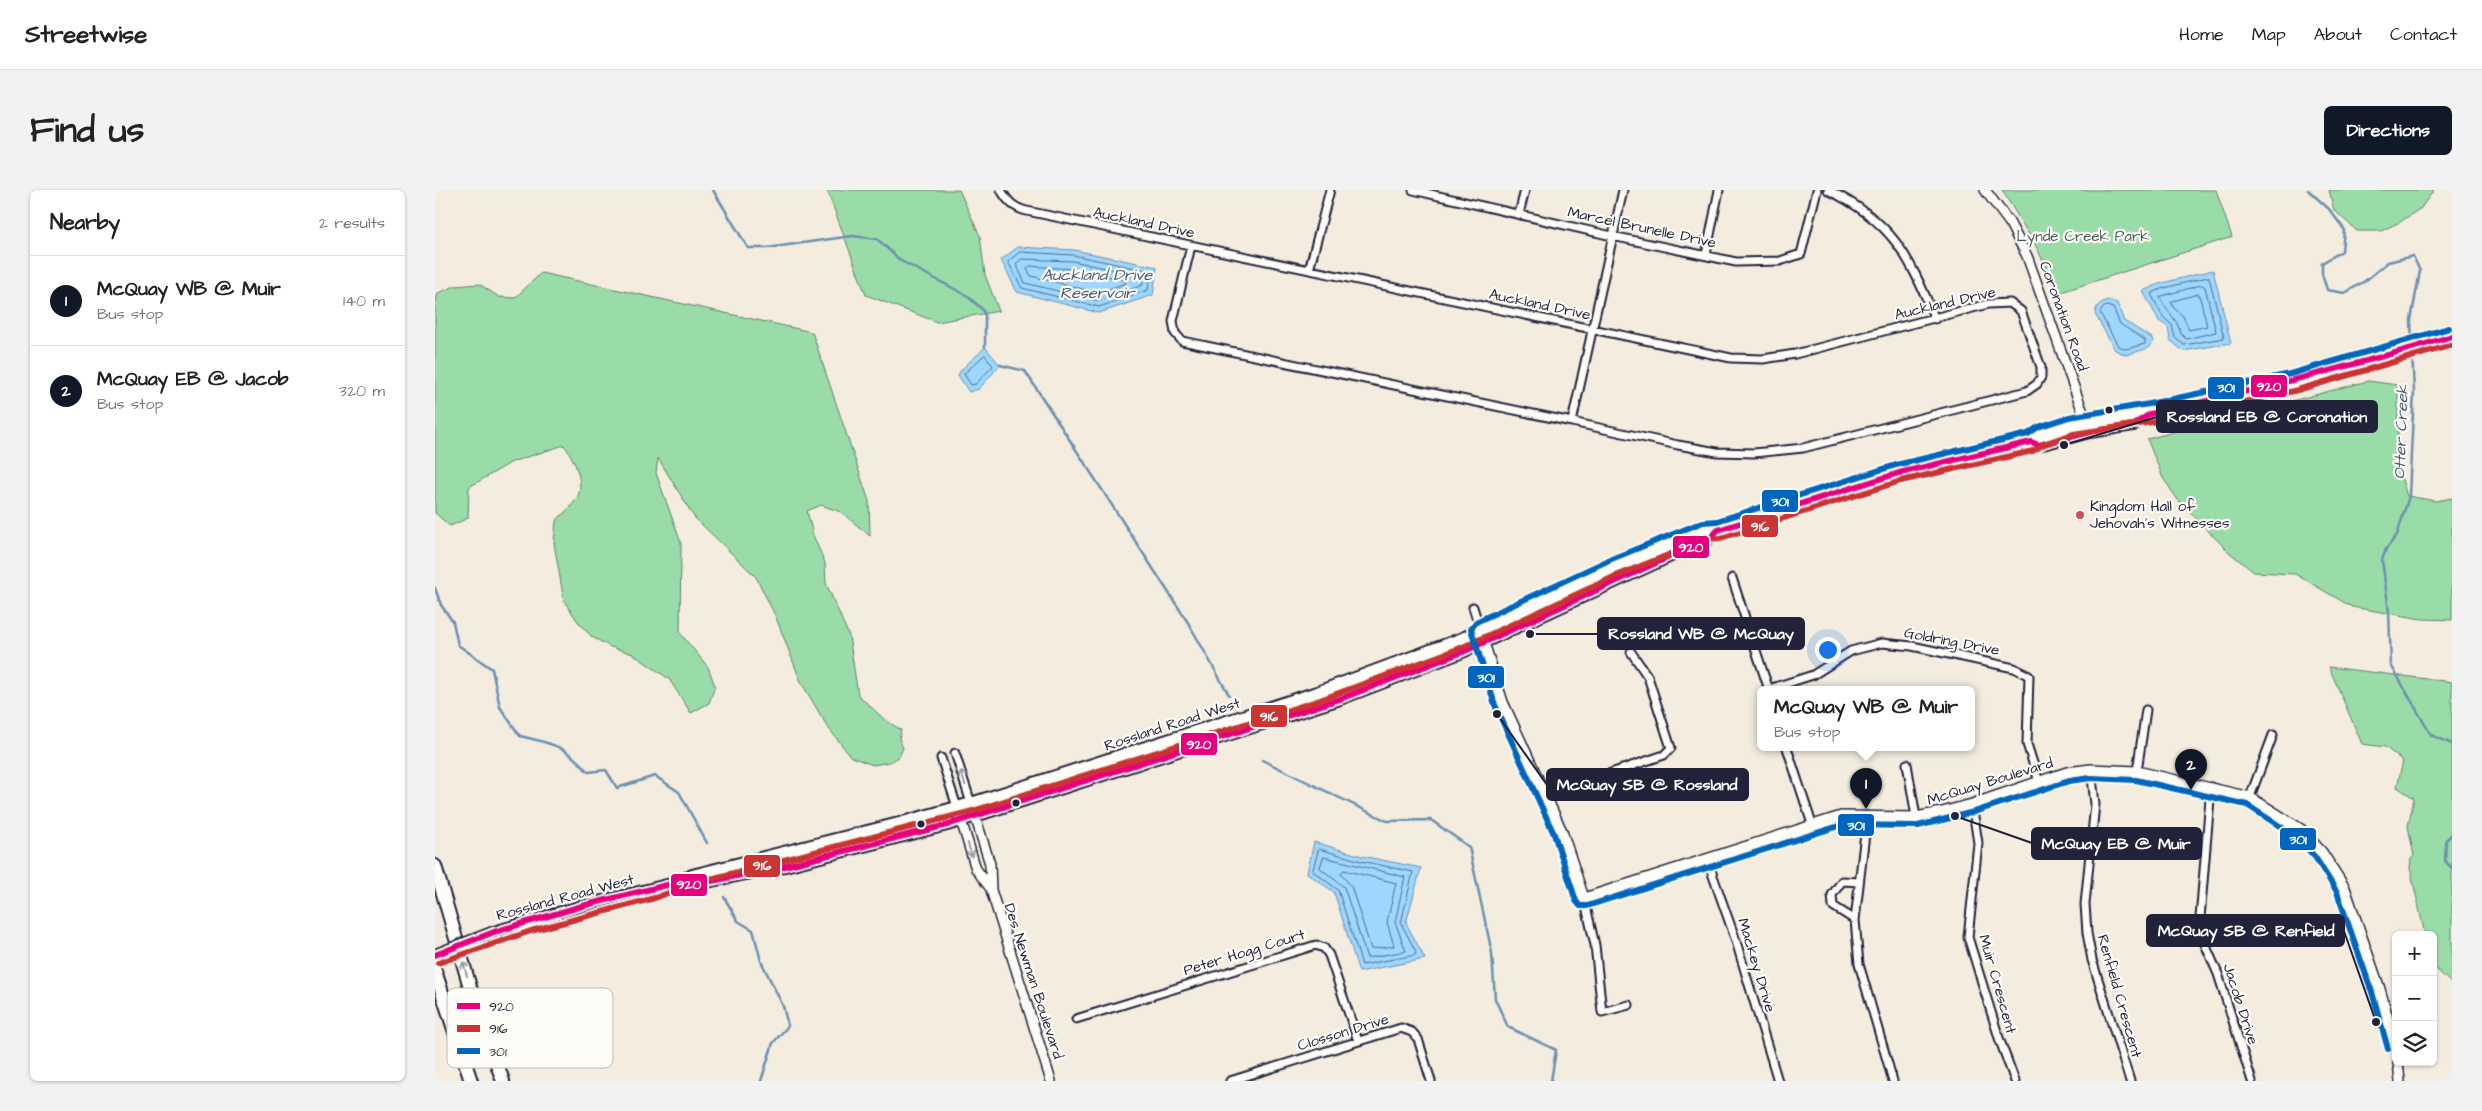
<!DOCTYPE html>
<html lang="en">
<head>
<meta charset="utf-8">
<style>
	:root { --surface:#fff; --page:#f2f2f2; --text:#222; --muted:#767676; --line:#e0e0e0; --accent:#111827 }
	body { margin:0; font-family:"Architects Daughter",sans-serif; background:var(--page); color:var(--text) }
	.controls { position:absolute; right:15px; bottom:15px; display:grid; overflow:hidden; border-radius:8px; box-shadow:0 1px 4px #0004 }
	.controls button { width:45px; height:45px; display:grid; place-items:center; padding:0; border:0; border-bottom:1px solid var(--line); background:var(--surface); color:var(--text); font:25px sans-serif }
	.you { position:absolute; left:1392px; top:459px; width:18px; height:18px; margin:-12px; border:4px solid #fff; border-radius:50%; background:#1a73e8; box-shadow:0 0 0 8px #1a73e833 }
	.badge { display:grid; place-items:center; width:32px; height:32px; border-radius:50%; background:var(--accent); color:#fff; font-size:16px; font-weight:700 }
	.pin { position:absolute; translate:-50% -41px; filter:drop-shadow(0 1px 2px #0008) }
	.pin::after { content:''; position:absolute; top:26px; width:18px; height:15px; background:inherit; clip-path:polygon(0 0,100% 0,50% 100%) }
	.popup { position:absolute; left:1322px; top:496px; width:218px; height:65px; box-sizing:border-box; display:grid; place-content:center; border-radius:8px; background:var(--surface); filter:drop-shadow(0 1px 4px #0005); font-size:16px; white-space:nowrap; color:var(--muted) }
	.popup b { font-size:19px; color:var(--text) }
	.popup::after { content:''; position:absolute; left:50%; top:100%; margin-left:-10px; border:10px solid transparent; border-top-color:var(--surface) }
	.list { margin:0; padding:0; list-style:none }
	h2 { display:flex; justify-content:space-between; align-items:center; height:65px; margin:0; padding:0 20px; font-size:21px }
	h2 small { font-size:16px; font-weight:400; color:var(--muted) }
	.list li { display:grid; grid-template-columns:32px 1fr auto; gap:15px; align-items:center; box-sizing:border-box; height:90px; padding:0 20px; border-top:1px solid var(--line) }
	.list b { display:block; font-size:19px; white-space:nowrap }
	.list p { margin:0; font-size:16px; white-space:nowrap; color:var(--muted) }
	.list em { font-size:16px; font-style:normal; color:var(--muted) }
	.icon { flex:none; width:28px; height:28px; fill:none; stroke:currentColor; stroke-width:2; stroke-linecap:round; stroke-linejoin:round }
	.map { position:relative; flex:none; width:2017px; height:891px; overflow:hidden; border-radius:8px }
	header { display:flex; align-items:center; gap:30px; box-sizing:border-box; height:70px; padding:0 25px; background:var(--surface); border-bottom:1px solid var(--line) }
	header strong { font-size:24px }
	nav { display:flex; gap:28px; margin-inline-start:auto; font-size:18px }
	.intro { display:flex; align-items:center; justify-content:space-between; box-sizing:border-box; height:120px; padding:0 30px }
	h1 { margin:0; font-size:35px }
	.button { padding:12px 22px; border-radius:8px; background:var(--accent); color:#fff; font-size:18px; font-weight:700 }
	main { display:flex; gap:30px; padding:0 30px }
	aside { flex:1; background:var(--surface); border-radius:8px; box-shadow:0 1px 4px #0004 }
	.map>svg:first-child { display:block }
</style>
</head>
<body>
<header>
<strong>Streetwise</strong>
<nav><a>Home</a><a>Map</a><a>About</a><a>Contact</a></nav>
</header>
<div class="intro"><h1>Find us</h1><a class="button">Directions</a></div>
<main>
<aside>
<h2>Nearby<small>2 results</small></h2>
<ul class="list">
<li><span class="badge">1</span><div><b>McQuay WB @ Muir</b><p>Bus stop</p></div><em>140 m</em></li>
<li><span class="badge">2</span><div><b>McQuay EB @ Jacob</b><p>Bus stop</p></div><em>320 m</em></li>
</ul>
</aside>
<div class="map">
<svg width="2017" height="891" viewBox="0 0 2017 891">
	<rect width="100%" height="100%" fill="#f3ecdf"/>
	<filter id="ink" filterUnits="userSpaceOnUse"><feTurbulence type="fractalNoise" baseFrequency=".02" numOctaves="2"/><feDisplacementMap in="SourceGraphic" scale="10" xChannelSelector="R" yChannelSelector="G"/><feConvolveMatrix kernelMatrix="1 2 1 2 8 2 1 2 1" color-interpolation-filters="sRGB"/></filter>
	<g filter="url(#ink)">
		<path fill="#9adca7" stroke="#5e7f71" d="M392,0H524L545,46L550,85L564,121L502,132L431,105Z
			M1567,0H1781L1797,47L1623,103L1602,58Z
			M1894,0H1999L1986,18L1965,32L1946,41H1922L1899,20Z
			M106,83L377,142L434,311L435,346L406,322L386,315L372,321L378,345L390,373L391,393L414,446L423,505L449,529L466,540L464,549L468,558L464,567L455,572L438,575L416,567L392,536L366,492L340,425L321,387L259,327L223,268L221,283L246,353L245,443L273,477L280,496L274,513L256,523L234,489L198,464L176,457L157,447L144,433L129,411L119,353L121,331C128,323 141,314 144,303C148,288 138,267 129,255L77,272L34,297L33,328L15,336L0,323V116L3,103L20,96L44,94L64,107L80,108Z
			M1933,191L1963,195V276L1972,306L2001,311L2017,308V430L1987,429L1917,417L1860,384L1819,382L1795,363L1743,310L1728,288L1712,249Z
			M1894,477L2017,492V794L1998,776V745H1990L1975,678L1976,669L1979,666L1973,636L1979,608L1962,597L1968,571L1950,557L1927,554Z"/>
		<path fill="#9dd7fe" stroke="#6c8fb0" d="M583,57L639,60L722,77L718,105L664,123L582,102L566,70Z
			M1778,80L1796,153L1748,161L1735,150L1733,137L1724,131L1708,101L1724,94Z
			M1673,110L1682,113L1689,131L1717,148L1718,153L1714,158L1691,165L1680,160L1660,124C1661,115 1665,113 1673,110Z
			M550,157L565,175L544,199L534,202L523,185C528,175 542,167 550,157Z
			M879,652L927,666L986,678L971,733L990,769L924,782L899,702L872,683Z"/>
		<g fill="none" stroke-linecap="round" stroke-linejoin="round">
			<path stroke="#536a89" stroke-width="1" d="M585,62L638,65L714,81L716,83L713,100L664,117L587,98L573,72Z
				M587,69L638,71L707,86L708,95L664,111L590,93L581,74Z
				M595,76L637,79L689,90L691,93L663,103L596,86L592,79Z
				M1774,87L1789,148L1749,155L1740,148L1737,135L1728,127L1716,104L1726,99Z
				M1767,95L1770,97L1781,142L1751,149L1746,144C1742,127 1731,123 1725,107Z
				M1764,104L1772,136L1754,140L1748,126L1739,118L1736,112Z
				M1672,116L1678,118L1685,134L1710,150V154L1691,159L1683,156L1665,123L1668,118Z
				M550,165L558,176L541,194L536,195L529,184Z
				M884,659L926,671L978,682L966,733L981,762L980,765L927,775L903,700L878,681Z
				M889,667L970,687L960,732L971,761L932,768L909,697L885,678Z
				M909,680L961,693L952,732L959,756L936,759L916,696L906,684Z"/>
			<path stroke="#6c8fb0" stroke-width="2.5" d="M278,0L313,58H332L417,46L442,49L466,71L531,105L547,119L550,125V157
				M1873,0L1894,19L1909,39L1907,61L1887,73V84L1892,100L1910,103L1930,91L1953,72L1978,66L1985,81L1976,130L1977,155
				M1977,161L1979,202L1974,306L1962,345L1951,359L1947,370L1954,422L1956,475L1996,545L2017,554
				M565,175L590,181L754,434L794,505
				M0,398L6,415L18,432L23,455L57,479L65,517L85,546C118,554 130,555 153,582L171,580L182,598L220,586L244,602L272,653
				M827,570L952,631L996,630L1034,657L1057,763L1060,809L1073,837L1121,860L1116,891
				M2017,644L2011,650L2010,671L2017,678
				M289,707L303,731L318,740L326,771L348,816L353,836L338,853L326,891"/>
			<defs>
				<path id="minor" d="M566,0C573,12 579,18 592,21L1296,168L1328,169L1360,164L1553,114L1575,113L1586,121L1606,177V187L1602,194L1592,201L1368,258L1319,263L1282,262L1243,255L1137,232
					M978,0L1177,46L1301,72L1345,71L1366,64L1382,0
					M1393,0C1457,31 1474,65 1500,129
					M1084,24L1090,0
					M756,56L738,131L740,143L747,151L1137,232L1188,0
					M1271,65L1284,0
					M874,80L895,0
					M1297,388L1334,500
					M1038,417L1045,440
					M1334,499L1378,485L1416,461L1447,453L1477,456L1579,478L1594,486L1592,554L1604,592
					M1352,558L1377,634
					M520,563L536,613
					M506,568L522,617
					M1472,574L1481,627
					M1656,579L1660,614L1650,714L1652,743L1657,770L1695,891
					M1702,581L1711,520
					M1776,597L1764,740L1783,784L1817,891
					M1111,605L1229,565L1236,558L1213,487L1196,462
					M1815,607L1838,545
					M1537,614L1543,653L1533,747L1564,848L1580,891
					M1432,626L1420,730L1424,774L1458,891
					M1272,669L1300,748L1343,891
					M1149,708L1160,755L1167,822L1194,815
					M1420,730L1398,716L1397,705L1407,691L1424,692
					M641,829L881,755L889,758L894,765L923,851
					M795,891L966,838L977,842L983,849L996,891"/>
				<path id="tertiary" d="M1550,0L1574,32L1592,66L1654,239
					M1045,440L1068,512L1127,641L1149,708L1406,626L1481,627L1507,622L1537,614L1632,582L1656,579L1702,581L1815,607L1866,639L1887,662L1910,698L1945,799L1961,857
					M536,613L555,674L556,700L616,891
					M522,617L541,679L556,699
					M1963,872L1965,891"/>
				<path id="secondary" d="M1596,252L1604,255L1655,242L1698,235L1712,226
					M241,693L257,695L346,677L512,635L905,509L1030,461L1275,348L1283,340
					M59,742L147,716L240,693L257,685L464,633L536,613L882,502L1025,449L1178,378L1271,340H1283L1464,283L1596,252C1619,232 1685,229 1716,223C1763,214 1810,204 1857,193C1911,180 1964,162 2017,146"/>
				<path id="motorway" d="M0,676L35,797L68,891
					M0,781L36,891"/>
			</defs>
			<use href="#minor" stroke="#22223b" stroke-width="11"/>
			<use href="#tertiary" stroke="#22223b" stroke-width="12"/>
			<use href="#secondary" stroke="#22223b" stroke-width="14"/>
			<use href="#motorway" stroke="#22223b" stroke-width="16"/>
			<use href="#minor" stroke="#fdfcf7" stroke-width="7"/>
			<use href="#tertiary" stroke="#fdfcf7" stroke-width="9"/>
			<use href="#secondary" stroke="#fdfcf7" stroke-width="10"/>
			<use href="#motorway" stroke="#fdfcf7" stroke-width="12"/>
			<defs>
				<path id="secondary-bridge" d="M0,765L59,742"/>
			</defs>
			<use href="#secondary-bridge" stroke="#22223b" stroke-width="14" stroke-linecap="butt"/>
			<use href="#secondary-bridge" stroke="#fdfcf7" stroke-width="10"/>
			<defs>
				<path id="bus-1" d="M0,765L59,742L147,716L240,693L257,695L346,677L512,635L905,509L1030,461L1275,348L1283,340L1464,283L1596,252L1604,255L1655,242L1698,235L1715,224C1817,201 1917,177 2017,146"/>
				<path id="bus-2" d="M3,773L96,741L220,708L260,693L538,621L885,510L1028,457L1181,386L1273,349L1286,348L1466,291L1598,261L1611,253L1638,244L1718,232L1859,201L2017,155"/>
				<path id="bus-3" d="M1953,859L1937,802L1902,702L1880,667L1860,646L1812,615L1701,590L1656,588L1634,591L1539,622L1483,636L1407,635L1152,716H1145L1141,711L1119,644L1060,515L1036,439L1041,432L1174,370L1268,332L1282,331L1461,275L1593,244L1603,237L1634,227L1714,214L1855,184L2014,138"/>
			</defs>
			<use href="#bus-1" stroke="#fdfcf7" stroke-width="10"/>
			<use href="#bus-2" stroke="#fdfcf7" stroke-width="10"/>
			<use href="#bus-3" stroke="#fdfcf7" stroke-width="10"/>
			<use href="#bus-1" stroke="#e5007d" stroke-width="6"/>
			<use href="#bus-2" stroke="#c33" stroke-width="6"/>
			<use href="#bus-3" stroke="#0065bd" stroke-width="6"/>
		</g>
		<defs><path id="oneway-shaft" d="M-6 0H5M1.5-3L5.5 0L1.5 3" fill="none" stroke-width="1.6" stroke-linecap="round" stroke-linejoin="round" transform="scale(1.25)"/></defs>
		<g stroke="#9a9aa2">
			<use href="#oneway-shaft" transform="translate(528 588) rotate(-108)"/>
			<use href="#oneway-shaft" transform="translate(535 660) rotate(72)"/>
			<use href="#oneway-shaft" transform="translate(30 779) rotate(-106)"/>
		</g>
	</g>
	<g fill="#22223b" stroke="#fdfcf7" stroke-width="2">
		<circle cx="1674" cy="220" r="4.5"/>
		<circle cx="581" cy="613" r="4.5"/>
		<circle cx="486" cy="634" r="4.5"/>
	</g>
	<circle fill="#d1495b" stroke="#fdfcf7" stroke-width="2" cx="1645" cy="325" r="5"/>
	<g text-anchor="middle" stroke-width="4.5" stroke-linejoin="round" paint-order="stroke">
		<g font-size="15" fill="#22223b" stroke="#fdfcf7">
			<text transform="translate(709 32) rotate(12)" y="5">Auckland Drive</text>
			<text transform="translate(1207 37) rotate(12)" y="5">Marcel Brunelle Drive</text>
			<text transform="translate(1510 113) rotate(-13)" y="5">Auckland Drive</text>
			<text transform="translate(1105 114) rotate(12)" y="5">Auckland Drive</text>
			<text transform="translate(1629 126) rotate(70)" y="5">Coronation Road</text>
			<text transform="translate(1517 451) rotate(11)" y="5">Goldring Drive</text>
			<text transform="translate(737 534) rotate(-18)" y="5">Rossland Road West</text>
			<text transform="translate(1555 591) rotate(-17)" y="5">McQuay Boulevard</text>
			<text transform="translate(130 707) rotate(-15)" y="5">Rossland Road West</text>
			<text transform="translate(809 762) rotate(-17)" y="5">Peter Hogg Court</text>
			<text transform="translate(1322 775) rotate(73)" y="5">Mackey Drive</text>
			<text transform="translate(599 791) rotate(72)" y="5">Des Newman Boulevard</text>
			<text transform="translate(1563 794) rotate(74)" y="5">Muir Crescent</text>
			<text transform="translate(1685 806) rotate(74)" y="5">Renfield Crescent</text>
			<text transform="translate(1806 814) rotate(72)" y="5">Jacob Drive</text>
			<text transform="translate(908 842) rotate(-17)" y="5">Closson Drive</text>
		</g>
		<g font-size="15" fill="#465a5b" stroke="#fdfcf7">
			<text x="1648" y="51">Lynde Creek Park</text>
		</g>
		<g font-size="15" fill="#22223b" stroke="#fdfcf7" text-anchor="start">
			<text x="1655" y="321">Kingdom Hall of<tspan x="1655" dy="17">Jehovah's Witnesses</tspan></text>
		</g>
		<g font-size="16" font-style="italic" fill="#475876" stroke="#fdfcf7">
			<text x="662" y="90">Auckland Drive<tspan x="662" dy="18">Reservoir</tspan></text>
			<text transform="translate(1965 242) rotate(-88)" y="6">Otter Creek</text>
		</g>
	</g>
	<rect x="12" y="798" width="166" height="80" rx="8" fill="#fdfcf7" stroke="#bbbbbf" stroke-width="1"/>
	<rect x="22" y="813" width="23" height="6" fill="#e5007d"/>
	<rect x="22" y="835" width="23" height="7" fill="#c33"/>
	<rect x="22" y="858" width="23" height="6" fill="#0065bd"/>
	<g font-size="14" fill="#22223b">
		<text x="54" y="821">920</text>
		<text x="54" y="843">916</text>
		<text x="54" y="866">301</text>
	</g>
	<path fill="none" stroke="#22223b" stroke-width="2" d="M1629 255L1722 227M1095 444L1163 444M1062 524L1112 595M1520 626L1597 653M1941 832L1909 741"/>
	<g fill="#22223b" stroke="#fdfcf7" stroke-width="2">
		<circle cx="1629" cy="255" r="5"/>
		<circle cx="1095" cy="444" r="5"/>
		<circle cx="1062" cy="524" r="5"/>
		<circle cx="1520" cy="626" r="5"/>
		<circle cx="1941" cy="832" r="5"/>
	</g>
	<g fill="#22223b" stroke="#22223b" stroke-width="2">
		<rect x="1722" y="211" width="220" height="31" rx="5"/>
		<rect x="1163" y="428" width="206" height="31" rx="5"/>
		<rect x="1112" y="579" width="201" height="31" rx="5"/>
		<rect x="1597" y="638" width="169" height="31" rx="5"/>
		<rect x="1712" y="725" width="197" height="31" rx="5"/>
	</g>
	<g font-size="16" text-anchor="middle" font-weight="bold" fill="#fff">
		<text x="1832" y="232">Rossland EB @ Coronation</text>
		<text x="1266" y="449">Rossland WB @ McQuay</text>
		<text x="1212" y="600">McQuay SB @ Rossland</text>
		<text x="1681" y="659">McQuay EB @ Muir</text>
		<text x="1811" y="746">McQuay SB @ Renfield</text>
	</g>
	<g stroke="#fdfcf7" stroke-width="2">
		<rect x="1815" y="184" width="38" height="24" rx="5" fill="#e5007d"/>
		<rect x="1772" y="186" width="38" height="24" rx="5" fill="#0065bd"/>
		<rect x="1326" y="299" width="38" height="24" rx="5" fill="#0065bd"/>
		<rect x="1306" y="324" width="38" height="24" rx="5" fill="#c33"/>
		<rect x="1237" y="345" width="38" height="24" rx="5" fill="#e5007d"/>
		<rect x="1032" y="475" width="38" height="24" rx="5" fill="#0065bd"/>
		<rect x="815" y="514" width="38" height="24" rx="5" fill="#c33"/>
		<rect x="745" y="542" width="38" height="24" rx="5" fill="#e5007d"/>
		<rect x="1402" y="623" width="38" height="24" rx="5" fill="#0065bd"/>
		<rect x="1844" y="637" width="38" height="24" rx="5" fill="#0065bd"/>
		<rect x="308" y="664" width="38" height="24" rx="5" fill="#c33"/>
		<rect x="235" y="683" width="38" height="24" rx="5" fill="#e5007d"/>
	</g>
	<g font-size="14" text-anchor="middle" font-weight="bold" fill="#fff">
		<text x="1834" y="201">920</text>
		<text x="1791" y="202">301</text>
		<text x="1345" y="316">301</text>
		<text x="1325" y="341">916</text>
		<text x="1256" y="362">920</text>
		<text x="1051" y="492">301</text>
		<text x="834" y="531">916</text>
		<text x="764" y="559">920</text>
		<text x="1421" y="640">301</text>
		<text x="1863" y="654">301</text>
		<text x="327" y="680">916</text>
		<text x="254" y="699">920</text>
	</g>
</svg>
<div class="controls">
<button>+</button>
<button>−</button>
<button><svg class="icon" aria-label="layers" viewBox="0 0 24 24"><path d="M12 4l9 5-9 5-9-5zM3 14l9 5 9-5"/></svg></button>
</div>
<div class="you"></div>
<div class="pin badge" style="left:1431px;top:619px">1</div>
<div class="popup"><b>McQuay WB @ Muir</b>Bus stop</div>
<div class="pin badge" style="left:1756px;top:600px">2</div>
</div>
</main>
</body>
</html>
